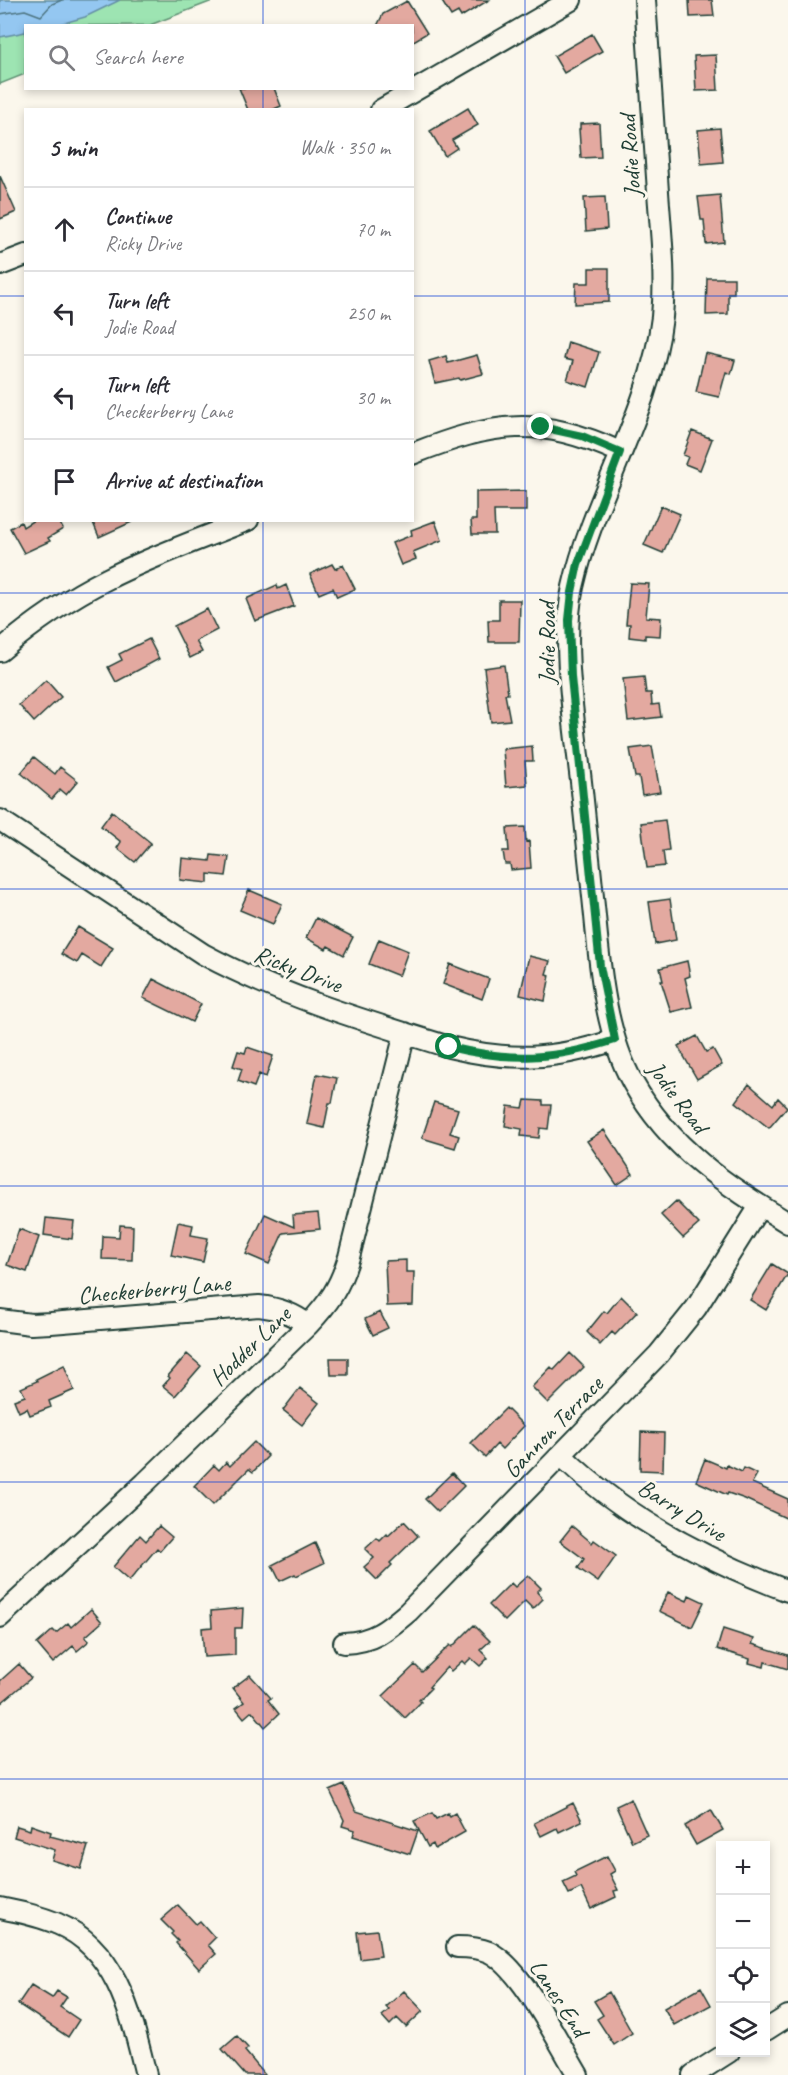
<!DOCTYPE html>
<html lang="en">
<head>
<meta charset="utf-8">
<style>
	:root { --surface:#fff; --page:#f7f7f7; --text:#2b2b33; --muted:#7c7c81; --line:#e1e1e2 }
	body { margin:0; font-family:Caveat,sans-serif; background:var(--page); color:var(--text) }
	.controls { position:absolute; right:18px; bottom:18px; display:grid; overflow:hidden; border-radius:0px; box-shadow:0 3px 9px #0003 }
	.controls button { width:54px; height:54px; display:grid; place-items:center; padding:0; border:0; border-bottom:2px solid var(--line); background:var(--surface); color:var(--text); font:30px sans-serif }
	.stop { position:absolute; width:18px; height:18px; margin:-14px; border:4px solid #0b8043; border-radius:50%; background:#fff }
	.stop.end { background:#0b8043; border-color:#fff; box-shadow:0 2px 6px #0008 }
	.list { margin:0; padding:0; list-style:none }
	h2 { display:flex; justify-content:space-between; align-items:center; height:78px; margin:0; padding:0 24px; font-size:26px }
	h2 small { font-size:20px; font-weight:400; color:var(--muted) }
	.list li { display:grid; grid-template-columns:39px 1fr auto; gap:18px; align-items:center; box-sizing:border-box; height:84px; padding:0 24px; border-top:2px solid var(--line) }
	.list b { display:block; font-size:22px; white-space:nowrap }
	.list p { margin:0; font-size:20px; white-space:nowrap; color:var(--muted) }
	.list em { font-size:20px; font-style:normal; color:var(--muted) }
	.icon { flex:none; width:33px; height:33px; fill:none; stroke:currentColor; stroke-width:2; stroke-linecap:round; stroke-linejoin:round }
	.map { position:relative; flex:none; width:788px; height:2075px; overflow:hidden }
	.search { position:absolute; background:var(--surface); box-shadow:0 3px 9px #0003; left:24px; top:24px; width:390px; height:66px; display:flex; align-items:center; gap:15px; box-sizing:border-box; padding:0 21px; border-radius:0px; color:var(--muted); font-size:22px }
	.panel { position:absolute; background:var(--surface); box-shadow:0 3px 9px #0003; left:24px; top:108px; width:390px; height:414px; border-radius:0px }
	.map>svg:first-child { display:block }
</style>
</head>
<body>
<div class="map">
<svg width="788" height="2075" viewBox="0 0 788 2075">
	<rect width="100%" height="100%" fill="#fbf7ec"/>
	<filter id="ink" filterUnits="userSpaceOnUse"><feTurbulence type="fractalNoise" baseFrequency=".0167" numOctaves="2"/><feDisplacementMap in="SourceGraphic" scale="12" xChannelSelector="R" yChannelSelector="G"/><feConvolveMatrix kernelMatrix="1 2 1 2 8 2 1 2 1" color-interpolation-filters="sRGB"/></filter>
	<g filter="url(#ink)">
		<path fill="#9de4b2" stroke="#5e9073" stroke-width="1.5" d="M0,0H215L150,25L26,26L25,74L0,84Z"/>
		<path fill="#94c7f1" stroke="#6590a5" stroke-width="1.5" d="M0,0H120L85,17L57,25L26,26L25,32L0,37Z"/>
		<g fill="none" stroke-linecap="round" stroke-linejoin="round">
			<path stroke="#4e7480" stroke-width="1.5" d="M0,14L25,10L41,16L52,4L62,0"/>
		</g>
		<path fill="#e3a9a0" stroke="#1f3d34" stroke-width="1.5" d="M441,0H489L461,17L458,12L451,16Z
			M689,0H712L714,16L690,17Z
			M407,1L427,33L412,42V26H377L383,14Z
			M592,34L602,51L564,73L554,56Z
			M716,55L718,90L696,91L694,56Z
			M239,88H274L281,106L272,110H248Z
			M468,108L478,125L452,140L457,148L445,156L430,131Z
			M599,123L601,157L581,158L579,129H580V124Z
			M720,128L723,162L701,164L698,130Z
			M0,176L16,212L0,219Z
			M720,195L724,242L706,244L704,220H701L698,197Z
			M605,197L607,229L586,231L584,198Z
			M589,268H609V302L575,304L576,283H589Z
			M707,278H734V293H728V314L706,315Z
			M568,342L599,352L588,387L567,380L573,361L564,359Z
			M705,353L735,360L731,374L726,372L719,397L696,392Z
			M477,355L483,374L460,380L459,378L435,383L429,361L446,356L448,363Z
			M692,431L712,439L700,470L685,464L688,457L683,455Z
			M526,491V511H494L495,534H472L471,520H476V492Z
			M661,506L680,514L663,553L644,545Z
			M34,520H58L63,529L48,538L50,541L24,553L10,528L21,522L23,527Z
			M92,520H136L99,537Z
			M435,521L442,540L413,552L416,559L401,565L392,543L412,535L411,530Z
			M332,564L335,569L343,565L355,589L337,597L333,588L319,594L310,574Z
			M630,583L649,584L646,617L661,618L660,636L645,635V639L629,637L630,624H626Z
			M277,585L278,589L286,585L294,606L255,621L246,599Z
			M499,600H520L519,642H489L488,620H499Z
			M207,609L217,630L196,641L202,652L190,658L174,626Z
			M149,639L159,659L116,682L108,667L122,660L119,654Z
			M504,665L508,694H505L510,720L491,722L484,668Z
			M644,677L646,693H651L652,705L659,704L661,717L628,721L623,679Z
			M46,680L61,697L34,722L19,705Z
			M532,746L533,761H525L527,785L506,787L503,749Z
			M652,746L660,792L642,795L639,777H635L630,749Z
			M34,757L55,774L60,767L78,781L66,795L60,790L52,799L21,773Z
			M112,811L151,843L135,862L117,848L121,842L101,826Z
			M665,820L669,850L663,851L665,866L647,868L641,823Z
			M525,827L526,842L529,841L531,868L511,870L510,864H505L503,851H509L507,828Z
			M211,855L229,857L226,876L208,874V883L180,880L182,858L210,861Z
			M249,890L282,904L273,924L240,910Z
			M670,899L676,940L655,944L649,902Z
			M316,918L353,937L344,955L328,946L326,949L306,938Z
			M78,927L113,948L101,967L82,955L77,963L61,954Z
			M379,939L408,951L399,976L369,964Z
			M529,956L550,961L546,974L550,975L545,1001L520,995Z
			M687,961L690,976L685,978L692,1007L671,1012L661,981H663L660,968Z
			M450,964L489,979L482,999L443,984Z
			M153,979L201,1004L192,1022L143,998Z
			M697,1036L706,1052L713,1049L722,1065L697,1079L678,1046Z
			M247,1047L273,1056L266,1077L259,1074L254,1087L238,1081L242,1069L233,1066L238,1051L245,1053Z
			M317,1074L337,1078L332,1103H329L324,1128L307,1124Z
			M749,1084L773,1105L778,1098L787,1107L769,1128L736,1102Z
			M525,1100L543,1101V1105H551L548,1129L540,1128L539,1138L521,1136L522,1129L505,1126L508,1106L523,1108Z
			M434,1102L458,1109L450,1133L459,1136L455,1148L422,1138Z
			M604,1130L633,1174L617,1185L587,1141Z
			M676,1201L699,1224L683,1238L661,1215Z
			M318,1213L320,1229L283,1233L269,1264L246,1254L265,1214L294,1227L293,1215Z
			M46,1218L74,1221L72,1239L44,1235Z
			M178,1222L193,1225L191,1235L208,1238L203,1262L171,1255Z
			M120,1225L133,1226L132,1260L102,1259L103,1236L119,1237Z
			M19,1229L39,1237L27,1272L7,1265Z
			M406,1260V1272H414L413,1305L387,1306L385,1261Z
			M772,1264L788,1274L766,1310L750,1300Z
			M621,1296L637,1312L615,1335L612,1332L600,1345L587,1332L604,1311L607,1313Z
			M380,1312L388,1328L373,1335L365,1319Z
			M570,1353L584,1367L548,1403L532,1387L551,1367L554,1370Z
			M187,1354L201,1366L175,1396L163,1386L170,1378L168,1376Z
			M330,1358H348V1375H331Z
			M64,1365L74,1390L49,1401L51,1407L30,1415L27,1408L19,1412L14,1400L25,1396L21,1388L37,1381L36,1379Z
			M300,1388L319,1403L302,1425L283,1410Z
			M506,1408L524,1426L502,1449L497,1444L485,1457L471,1443Z
			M641,1432L664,1433L663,1471L640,1470Z
			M254,1442L268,1456L253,1472L249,1469L213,1505L194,1486L214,1465L219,1470L226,1462L230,1466Z
			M705,1459L726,1468L727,1465L742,1472L744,1468L757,1474L752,1483L788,1499V1519L745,1499L728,1493L727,1495L696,1481Z
			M452,1473L464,1486L438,1512L425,1499Z
			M404,1521L418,1536L390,1563L392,1565L377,1580L364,1567L374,1558L365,1549L377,1538L380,1541L387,1534L388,1536Z
			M159,1526L172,1537L160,1551L157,1548L129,1581L113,1567L140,1535L146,1541Z
			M572,1526L592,1543L594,1540L616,1556L598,1582L578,1568L584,1559L560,1541Z
			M315,1543L324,1563L296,1576L295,1574L280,1581L272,1565Z
			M528,1575L541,1588L537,1592L543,1599L533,1609L525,1601L505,1621L489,1605L511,1583L515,1587Z
			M668,1592L687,1601L689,1595L704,1602L692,1627L659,1611Z
			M243,1608L242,1628H235V1655L204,1657L202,1628L212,1627L211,1611Z
			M91,1609L102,1622L85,1637L89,1641L77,1651L73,1646L53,1663L37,1644L53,1630L56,1633L68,1623L71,1627Z
			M474,1625L490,1641L480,1650L488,1658L480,1666L471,1658L465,1664L462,1661L451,1671L447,1667L429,1687L431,1688L419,1700L421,1702L405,1718L383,1696L415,1665L422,1672L450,1645L452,1647Z
			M723,1629L754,1639L752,1644L788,1655V1669L765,1662L764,1667L749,1663L750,1659L717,1649Z
			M19,1664L31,1678L0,1704V1681Z
			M250,1675L271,1698L268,1700L279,1714L265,1727L252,1711L244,1718L236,1708L244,1702L233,1688Z
			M344,1785L356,1811L418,1831L410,1854L353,1836L355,1830L342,1826L344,1820L330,1791Z
			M631,1799L647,1835L632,1842L616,1806Z
			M573,1803L582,1821L559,1832L557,1828L541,1836L534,1823Z
			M711,1810L723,1830L696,1845L685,1826Z
			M432,1813L436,1819L448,1813L450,1816L455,1813L465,1832L435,1849L433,1844L428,1847L414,1821Z
			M31,1825L51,1832L50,1836L88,1846L81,1869L52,1860L55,1850L14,1837L17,1826L30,1830Z
			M607,1856L615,1871L610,1874L618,1890L614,1891L616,1897L591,1909L581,1888L569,1894L563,1882L576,1876L574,1872Z
			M178,1905L196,1924L200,1921L215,1938L208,1945L216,1954L199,1969L176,1943L178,1941L171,1934L173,1932L161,1920Z
			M377,1930L381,1956L360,1959L357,1932Z
			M31,1985L52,1998L57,1991L67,1997L60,2007L79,2020L68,2037L18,2004Z
			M701,1987L711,2005L674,2025L664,2008Z
			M404,1991L423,2011L406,2027L397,2018L390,2025L382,2016L389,2010L386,2007Z
			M609,1992L632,2033L614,2045L597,2019L603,2015L594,2001Z
			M237,2036L248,2048L245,2051L265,2075H245L222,2049Z"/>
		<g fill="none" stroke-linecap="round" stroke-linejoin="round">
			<defs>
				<path id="minor" d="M645,0C649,64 654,128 658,192C661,233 666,276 662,317C651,412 594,494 573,587C560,645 576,731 582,791C586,833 591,874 595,916C600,970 606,1035 633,1083C670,1149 725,1184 788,1223
					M381,110L571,0
					M0,265L26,255
					M412,454C493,422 539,415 620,452
					M0,651C33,623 69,598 107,579C152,556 201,539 248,520
					M0,820L203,954C281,996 365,1021 449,1047C511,1062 554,1060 615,1040
					M0,1320L31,1324L51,1323L259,1306C278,1308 293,1313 308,1325
					M561,1455C624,1517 706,1560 788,1591
					M0,1617L145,1483L308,1325C329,1303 340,1287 349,1257L405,1033
					M344,1643C373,1642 387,1630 408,1612L659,1354L696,1308L760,1206
					M0,1908C20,1912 40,1916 58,1924C118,1949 132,2019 146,2075
					M457,1947C468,1947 479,1948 489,1952C522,1968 558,2042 578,2075
					M766,2030L788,2016
					M693,2075L729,2052"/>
			</defs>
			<use href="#minor" stroke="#1f3d34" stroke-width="24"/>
			<use href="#minor" stroke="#fbf7ec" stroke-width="20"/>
		</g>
	</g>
	<g fill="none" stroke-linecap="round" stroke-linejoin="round" filter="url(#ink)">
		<path stroke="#0b8043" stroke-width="8" d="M449,1047C511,1062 554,1060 615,1040L600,966L571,677L569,620L572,592L578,564L620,452L582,436L541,427"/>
	</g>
	<path fill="none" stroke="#1d4ed8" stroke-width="1.5" stroke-opacity="0.55" d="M263,0V26M525,0V2075M263,88V110M0,296H26M412,296H788M263,520V2075M0,593H788M0,889H788M0,1186H788M0,1482H788M0,1779H788"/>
	<g text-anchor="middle" stroke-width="6" stroke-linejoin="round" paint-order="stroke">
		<g font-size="24" fill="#1f3d34" stroke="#fbf7ec">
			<text transform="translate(630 156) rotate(-94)" y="8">Jodie Road</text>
			<text transform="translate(547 643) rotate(-90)" y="8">Jodie Road</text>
			<text transform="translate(298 969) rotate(21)" y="8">Ricky Drive</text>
			<text transform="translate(678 1097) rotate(53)" y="8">Jodie Road</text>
			<text transform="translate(154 1289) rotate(-5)" y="8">Checkerberry Lane</text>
			<text transform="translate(250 1346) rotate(-44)" y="8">Hodder Lane</text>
			<text transform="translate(553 1427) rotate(-46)" y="8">Gannon Terrace</text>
			<text transform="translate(682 1510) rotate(31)" y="8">Barry Drive</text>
			<text transform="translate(559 1998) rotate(57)" y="8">Lanes End</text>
		</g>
	</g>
</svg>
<div class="controls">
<button>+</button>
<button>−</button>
<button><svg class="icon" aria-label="locate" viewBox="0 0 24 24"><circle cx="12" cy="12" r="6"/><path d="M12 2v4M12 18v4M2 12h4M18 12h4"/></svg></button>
<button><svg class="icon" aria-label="layers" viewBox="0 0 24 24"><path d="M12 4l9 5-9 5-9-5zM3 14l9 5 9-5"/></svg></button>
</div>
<div class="stop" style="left:449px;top:1047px"></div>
<div class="stop end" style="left:541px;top:427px"></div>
<div class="search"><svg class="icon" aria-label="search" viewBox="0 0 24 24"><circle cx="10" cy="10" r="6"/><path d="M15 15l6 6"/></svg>Search here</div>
<section class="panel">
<h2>5 min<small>Walk · 350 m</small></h2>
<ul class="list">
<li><svg class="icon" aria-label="ahead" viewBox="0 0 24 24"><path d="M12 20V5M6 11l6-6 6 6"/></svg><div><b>Continue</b><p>Ricky Drive</p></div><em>70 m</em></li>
<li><svg class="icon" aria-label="left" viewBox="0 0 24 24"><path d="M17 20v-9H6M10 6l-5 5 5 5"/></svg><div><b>Turn left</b><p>Jodie Road</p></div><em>250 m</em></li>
<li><svg class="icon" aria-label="left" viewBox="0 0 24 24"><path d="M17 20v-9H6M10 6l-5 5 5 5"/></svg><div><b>Turn left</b><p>Checkerberry Lane</p></div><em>30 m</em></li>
<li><svg class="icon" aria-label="arrive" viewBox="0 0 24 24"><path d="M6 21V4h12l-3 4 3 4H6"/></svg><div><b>Arrive at destination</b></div></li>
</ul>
</section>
</div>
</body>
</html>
